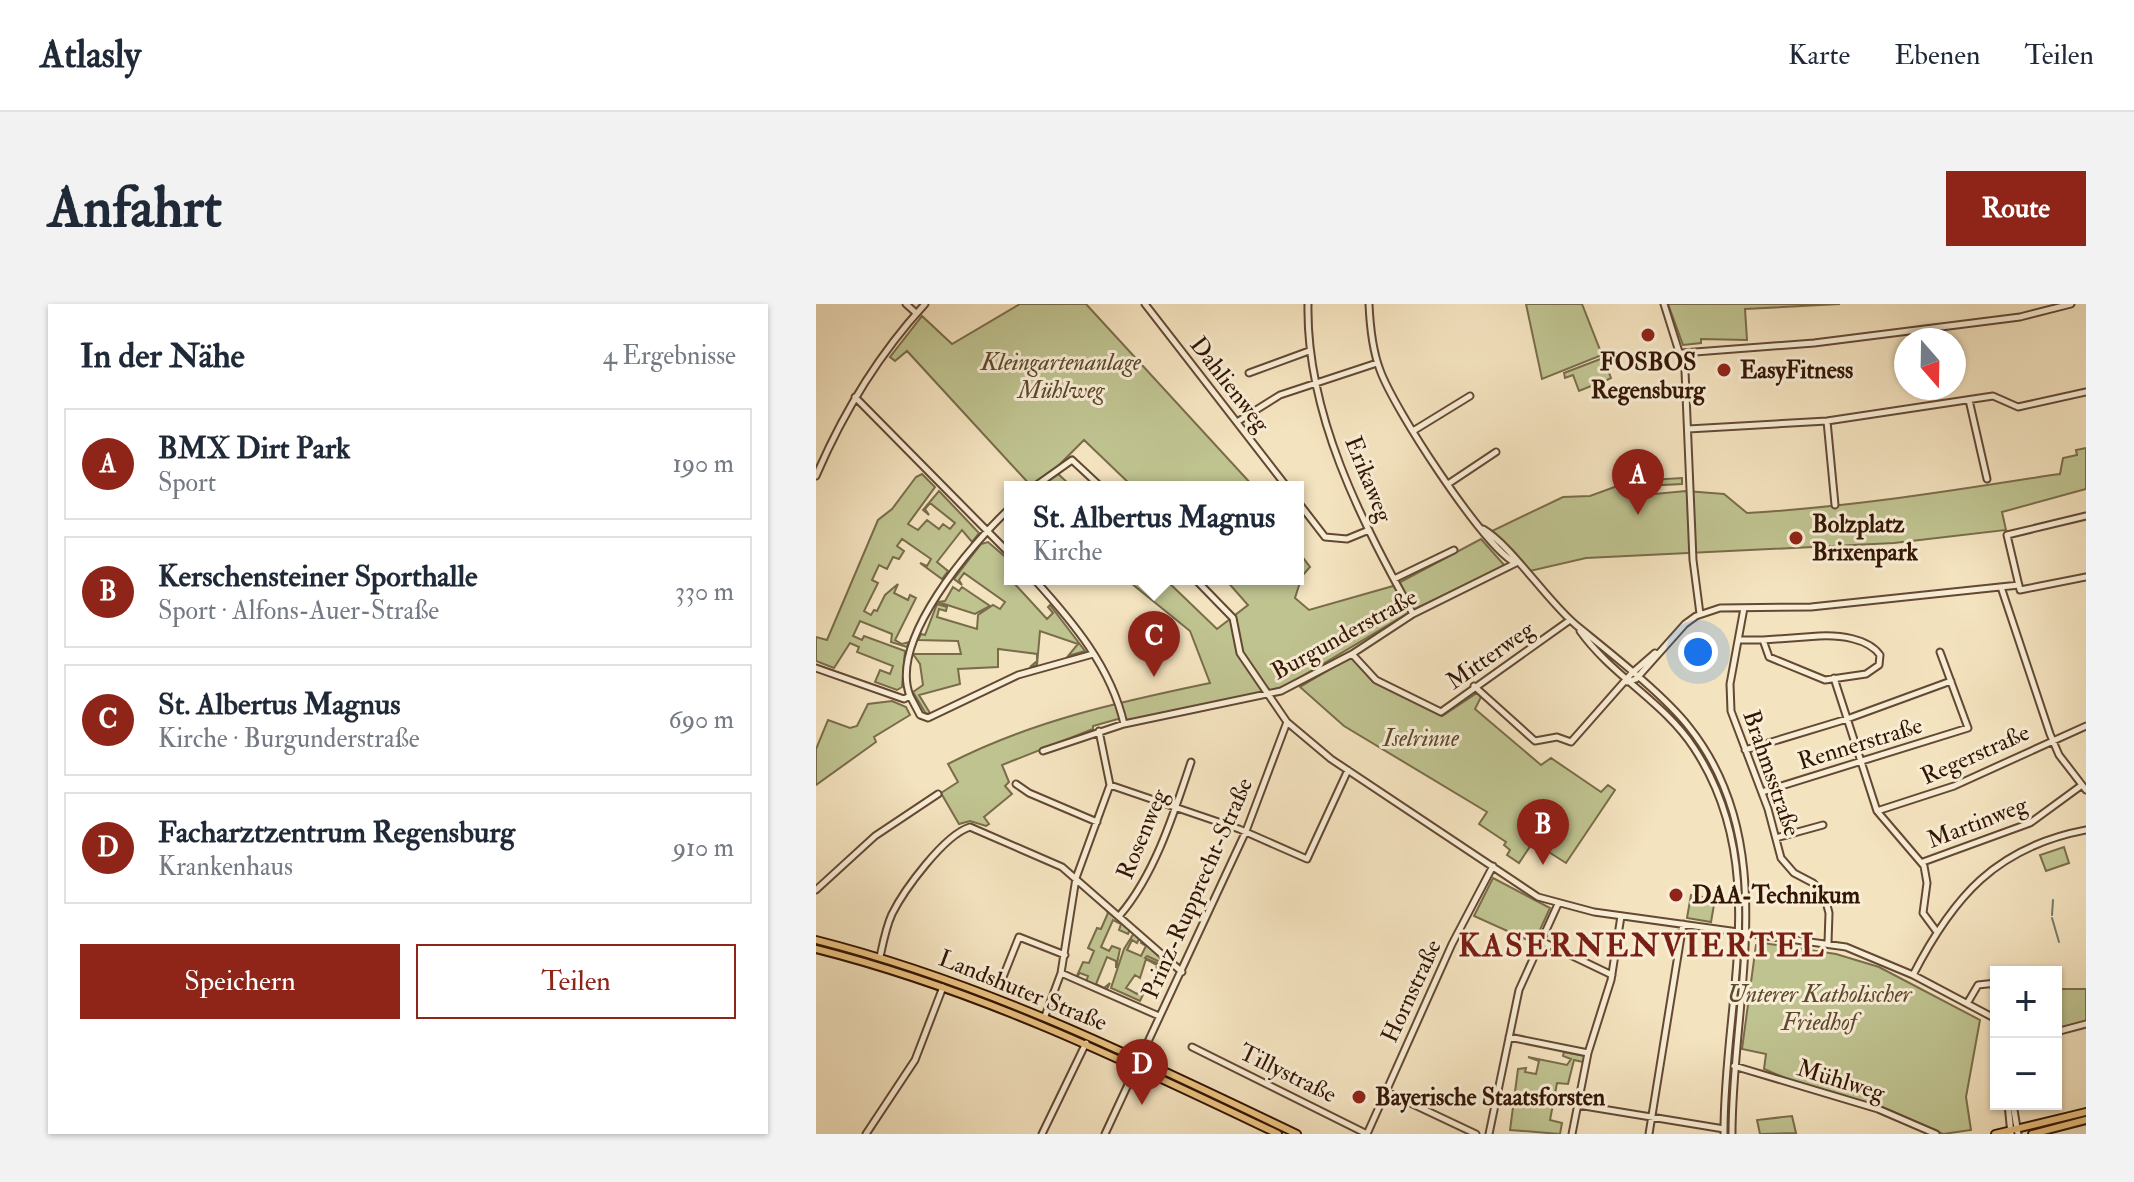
<!DOCTYPE html>
<html lang="de">
<head>
<meta charset="utf-8">
<style>
	:root { --surface:#fff; --page:#f2f2f3; --text:#1f2937; --muted:#747a83; --line:#e0e1e3; --accent:#8f2418 }
	body { margin:0; font-family:"IM FELL Double Pica",serif; background:var(--page); color:var(--text) }
	.controls { position:absolute; right:24px; bottom:24px; display:grid; overflow:hidden; border-radius:0px; box-shadow:0 2px 6px #0004 }
	.controls button { width:72px; height:72px; display:grid; place-items:center; padding:0; border:0; border-bottom:2px solid var(--line); background:var(--surface); color:var(--text); font:40px sans-serif }
	.compass { position:absolute; left:1078px; top:24px; width:72px; height:72px; border-radius:50%; background:var(--surface); box-shadow:0 2px 6px #0004; rotate:160deg }
	.you { position:absolute; left:882px; top:348px; width:28px; height:28px; margin:-20px; border:6px solid #fff; border-radius:50%; background:#1a73e8; box-shadow:0 0 0 12px #1a73e833 }
	.badge { display:grid; place-items:center; width:52px; height:52px; border-radius:50%; background:var(--accent); color:#fff; font-size:26px; font-weight:700 }
	.pin { position:absolute; translate:-50% -66px; filter:drop-shadow(0 2px 4px #0008) }
	.pin::after { content:''; position:absolute; top:42px; width:28px; height:24px; background:inherit; clip-path:polygon(0 0,100% 0,50% 100%) }
	.popup { position:absolute; left:188px; top:177px; width:300px; height:104px; box-sizing:border-box; display:grid; place-content:center; border-radius:0px; background:var(--surface); filter:drop-shadow(0 2px 6px #0005); font-size:26px; white-space:nowrap; color:var(--muted) }
	.popup b { font-size:30px; color:var(--text) }
	.popup::after { content:''; position:absolute; left:50%; top:100%; margin-left:-16px; border:16px solid transparent; border-top-color:var(--surface) }
	.list { margin:0; padding:0; list-style:none }
	h2 { display:flex; justify-content:space-between; align-items:center; height:104px; margin:0; padding:0 32px; font-size:34px }
	h2 small { font-size:26px; font-weight:400; color:var(--muted) }
	.list li { display:grid; grid-template-columns:52px 1fr auto; gap:24px; align-items:center; box-sizing:border-box; height:112px; margin:0 16px 16px; padding:0 16px; border:2px solid var(--line); border-radius:0px }
	.list b { display:block; font-size:30px; white-space:nowrap }
	.list p { margin:0; font-size:26px; white-space:nowrap; color:var(--muted) }
	.list em { font-size:26px; font-style:normal; color:var(--muted) }
	.actions { display:flex; gap:16px; padding:24px 32px }
	.actions a { flex:1; padding:18px 0; border:2px solid var(--accent); border-radius:0px; text-align:center; font-size:28px; color:var(--accent) }
	.actions .main { background:var(--accent); color:#fff }
	.map { position:relative; flex:none; width:1270px; height:830px; overflow:hidden; border-radius:0px }
	header { display:flex; align-items:center; gap:48px; box-sizing:border-box; height:112px; padding:0 40px; background:var(--surface); border-bottom:2px solid var(--line) }
	header strong { font-size:38px }
	nav { display:flex; gap:44px; margin-inline-start:auto; font-size:28px }
	.intro { display:flex; align-items:center; justify-content:space-between; box-sizing:border-box; height:192px; padding:0 48px }
	h1 { margin:0; font-size:56px }
	.button { padding:20px 36px; border-radius:0px; background:var(--accent); color:#fff; font-size:28px; font-weight:700 }
	main { display:flex; gap:48px; padding:0 48px }
	aside { flex:1; background:var(--surface); border-radius:0px; box-shadow:0 2px 6px #0004 }
	.map>svg:first-child { display:block }
</style>
</head>
<body>
<header>
<strong>Atlasly</strong>
<nav><a>Karte</a><a>Ebenen</a><a>Teilen</a></nav>
</header>
<div class="intro"><h1>Anfahrt</h1><a class="button">Route</a></div>
<main>
<aside>
<h2>In der Nähe<small>4 Ergebnisse</small></h2>
<ul class="list">
<li><span class="badge">A</span><div><b>BMX Dirt Park</b><p>Sport</p></div><em>190 m</em></li>
<li><span class="badge">B</span><div><b>Kerschensteiner Sporthalle</b><p>Sport · Alfons-Auer-Straße</p></div><em>330 m</em></li>
<li><span class="badge">C</span><div><b>St. Albertus Magnus</b><p>Kirche · Burgunderstraße</p></div><em>690 m</em></li>
<li><span class="badge">D</span><div><b>Facharztzentrum Regensburg</b><p>Krankenhaus</p></div><em>910 m</em></li>
</ul>
<div class="actions"><a class="main">Speichern</a><a>Teilen</a></div>
</aside>
<div class="map">
<svg width="1270" height="830" viewBox="0 0 1270 830">
	<rect width="100%" height="100%" fill="#f4e3bf"/>
	<filter id="stains"><feTurbulence type="fractalNoise" baseFrequency=".0025" numOctaves="4"/><feColorMatrix values="0 0 0 0 .2 0 0 0 0 .09 0 0 0 0 .02 0 0 0 .5 -.17"/></filter>
	<radialGradient id="worn" r=".72"><stop offset=".6" stop-color="#630" stop-opacity="0"/><stop offset="1" stop-color="#630" stop-opacity=".3"/></radialGradient>
	<path fill="#bfc390" stroke="#796c4a" stroke-width="2" d="M204,0H270L438,183H317L268,136L238,166L256,183H216L91,47L79,57L74,53L106,12L136,40Z
		M710,0H766L786,51L726,75Z
		M852,0H1024L929,5L931,36L885,35V39L867,41Z
		M787,54L795,74L787,78L788,82L782,84L780,80L763,87L757,71L749,74L748,69Z
		M1270,144V185L1186,208L1190,226L1078,239L770,254L714,267L676,227L747,193L774,192L815,177L866,174V180L827,182L828,191L870,187L908,190L931,209C1034,203 1135,187 1236,171L1244,170L1247,154L1261,151L1260,146Z
		M106,170L119,183L92,220L102,226L111,216L123,225L127,220L134,225L139,219L114,199L109,205L113,211L107,206L123,187L163,229L156,238L146,226L121,258L132,267L126,275L104,259L111,262L115,255L86,235L81,242L88,247L83,255L77,253L71,265L63,261L56,276L62,279L48,307L55,311L58,306L61,307L69,291L82,280L78,289L92,296L94,291L100,294L79,336L86,340L93,338L91,343L75,338L76,330L44,317L37,332L46,336L48,332L89,347L86,383L81,386L59,378L64,366L74,370L77,362L41,348L43,343L34,339L18,364L0,357V333L11,336L62,216L76,205L100,173Z
		M665,235L689,262L601,304L465,385L315,416L302,415L277,422V425L186,461L193,478L189,482L196,490L168,513L173,520L170,522L154,517L143,520L125,489L142,478L132,460C215,417 303,398 394,379L374,327L310,275H349L401,325L432,301L409,275H482V247L494,263L486,272L479,294L493,306L577,282Z
		M172,238L194,257V275H200L197,278L231,315L237,309L232,303L234,301L269,347L252,352L262,340L224,327L221,361L214,363L221,357V350L182,345V363L142,365L144,380L103,391L114,409L110,410L97,388L107,381L104,360L97,350H145L142,337L102,336L105,330L109,331L121,300L131,303L130,307L123,305L121,313L161,325L162,311L177,301L184,305L189,298L148,269L143,276L146,281L138,275L165,240Z
		M137,283L143,287L146,283L174,302L159,310L122,298L129,297Z
		M535,353L557,378L626,412L661,389L665,393L659,405L725,461L735,454L785,488L792,481L799,486L750,559L717,538L703,559L691,551L694,546L688,541L690,538L663,520L671,508L528,422L484,383Z
		M76,397L90,403L94,411L58,433L60,438L0,481V445L12,416L34,424L41,422L52,400Z
		M1248,543L1253,559L1230,567L1224,551Z
		M677,574L734,604L718,639L658,612Z
		M875,591L899,595L895,618L871,614Z
		M289,604L314,625L312,630L303,626L305,620L297,616L285,643L293,647L296,642L304,645L300,664V657L291,653L280,680L288,684L294,679L290,687L270,678L272,672L264,669L260,674L267,658L273,659L278,647L272,644L281,624L285,625L292,609Z
		M318,629L323,635L321,639L316,636L311,646L325,652L330,642L325,639L327,636L346,652L344,658L331,652L329,654L343,660L338,677L341,661L330,655L324,674L319,671L310,684L321,690L333,678L324,697L295,684L308,645Z
		M947,639L1020,650L1063,663L1164,716L1150,793L1155,826L1127,830L1073,806L981,779L948,765L950,750L926,745L940,641Z
		M1240,685H1270V717L1240,725Z
		M748,748L769,752L767,758L758,756L752,780L741,779L734,816L746,819L744,830L694,826L702,765L710,764L709,768L720,770L723,757L712,753L751,761L755,755L747,752Z
		M976,812L980,829L944,830L941,816Z"/>
	<g fill="none" stroke-linecap="round" stroke-linejoin="round">
		<path stroke="#727a6b" stroke-width="2" d="M1236,611L1237,596
			M1236,614L1243,638"/>
		<defs>
			<path id="minor" d="M90,0L100,9
				M329,0L471,183
				M492,0C490,110 545,216 597,310
				M553,0C554,23 556,45 564,66C578,105 663,235 696,257
				M848,0L869,67L877,256L884,310
				M866,49L998,39L1204,13L1255,0
				M433,69L493,47
				M39,93L194,250
				M1153,96L1171,175
				M1011,117L1019,201
				M421,118L464,91L561,59
				M872,125L1011,117L1177,92L1202,103L1270,88
				M597,127L654,92
				M0,172C27,109 62,51 109,0
				M632,180L680,148
				M218,183L256,156L285,183
				M482,198L509,233L531,235L553,226
				M1270,212L1191,231L1204,286L1270,273
				M667,225C695,241 731,297 760,321C793,348 847,390 873,423C967,541 916,694 916,830
				M218,275C257,318 295,363 308,420
				M379,275L417,314L424,349L471,418L515,455L722,593L778,608L1030,643L1097,671L1180,715
				M578,275L638,246
				M1186,286L1234,430L1243,451L1270,486
				M928,304L914,380L915,407L952,505L965,554L978,569L997,579L1008,590L1013,609L1012,639
				M764,327C796,372 848,398 878,444C957,563 907,700 908,830
				M1003,332C1023,331 1052,334 1064,351L1063,361L1050,370L1009,376L953,353L947,336Z
				M923,336H947
				M536,350L560,376L625,408L754,316
				M0,364L88,395L94,392L104,411L112,414L202,371L277,350
				M1018,374L1061,507L1108,562L1111,579L1107,609L1121,628
				M811,378L820,375L869,320L880,312L904,304L995,303L1203,281
				M658,382L719,437L741,433L755,438L815,370L839,349
				M94,392C72,336 156,240 194,204
				M929,446L1031,415L1135,377
				M227,447L308,420L465,387L536,350L597,310L700,259
				M200,480L213,489L281,518
				M294,481L423,525L491,555L532,466
				M946,488L1152,424L1124,348
				M1061,507L1138,482L1270,422
				M960,534L1007,521
				M1107,558L1214,519L1266,481
				M0,586L59,532L122,490
				M304,611C339,570 358,509 375,458
				M725,637L796,671
				M64,653C67,639 70,623 76,610C88,586 128,531 154,523L246,563L366,668
				M245,669L343,712
				M1097,671C1137,593 1180,543 1270,526
				M187,673L203,633L249,651
				M1152,698L1162,681L1180,679
				M229,712L245,669L260,574L294,481L283,427
				M1240,728L1270,720
				M693,733L772,749
				M376,743L551,830
				M918,762L1062,805L1120,830
				M571,788L660,830
				M1192,800L1195,830
				M1197,800L1202,830
				M762,801L908,825
				M50,830L99,756L127,683
				M226,830L270,739
				M289,830L430,527L471,418
				M551,830L636,640L677,562
				M673,830L703,686L742,600
				M756,830L772,749L795,676L805,612
				M833,830L867,620"/>
			<path id="major" d="M0,636C170,679 324,755 481,830
				M0,645C163,686 311,758 462,830
				M1179,830L1270,808
				M1216,830L1270,816"/>
		</defs>
		<use href="#minor" stroke="#634833" stroke-width="9"/>
		<use href="#major" stroke="#331504" stroke-width="10"/>
		<use href="#minor" stroke="#f8edd5" stroke-width="5"/>
		<use href="#major" stroke="#eac280" stroke-width="6"/>
	</g>
	<g fill="#8f2418" stroke="#f8edd5" stroke-width="3">
		<circle cx="832" cy="31" r="8"/>
		<circle cx="908" cy="66" r="8"/>
		<circle cx="980" cy="234" r="8"/>
		<circle cx="860" cy="591" r="8"/>
		<circle cx="543" cy="793" r="8"/>
	</g>
	<g text-anchor="middle" stroke-width="6" stroke-linejoin="round" paint-order="stroke">
		<g font-size="24" font-style="italic" fill="#5d492e" stroke="#f8edd5">
			<text x="245" y="66">Kleingartenanlage<tspan x="245" dy="28">Mühlweg</tspan></text>
			<text x="605" y="442">Iselrinne</text>
			<text x="1003" y="698">Unterer Katholischer<tspan x="1003" dy="28">Friedhof</tspan></text>
		</g>
		<g font-size="24" font-weight="bold" fill="#331504" stroke="#f8edd5" text-anchor="start">
			<text x="832" y="66" text-anchor="middle">FOSBOS<tspan x="832" dy="28">Regensburg</tspan></text>
			<text x="924" y="74">EasyFitness</text>
			<text x="996" y="228">Bolzplatz<tspan x="996" dy="28">Brixenpark</tspan></text>
			<text x="876" y="599">DAA-Technikum</text>
			<text x="559" y="801">Bayerische Staatsforsten</text>
		</g>
		<g font-size="24" fill="#331504" stroke="#f8edd5">
			<text transform="translate(414 80) rotate(52)" y="8">Dahlienweg</text>
			<text transform="translate(553 175) rotate(68)" y="8">Erikaweg</text>
			<text transform="translate(528 330) rotate(-29)" y="8">Burgunderstraße</text>
			<text transform="translate(674 351) rotate(-35)" y="8">Mitterweg</text>
			<text transform="translate(1044 439) rotate(-17)" y="8">Rennerstraße</text>
			<text transform="translate(1159 450) rotate(-24)" y="8">Regerstraße</text>
			<text transform="translate(956 469) rotate(71)" y="8">Brahmsstraße</text>
			<text transform="translate(1161 518) rotate(-21)" y="8">Martinweg</text>
			<text transform="translate(326 530) rotate(-67)" y="8">Rosenweg</text>
			<text transform="translate(381 584) rotate(-66)" y="8">Prinz-Rupprecht-Straße</text>
			<text transform="translate(207 686) rotate(22)" y="8">Landshuter Straße</text>
			<text transform="translate(595 687) rotate(-65)" y="8">Hornstraße</text>
			<text transform="translate(472 769) rotate(26)" y="8">Tillystraße</text>
			<text transform="translate(1025 776) rotate(17)" y="8">Mühlweg</text>
		</g>
		<g font-size="32" font-weight="bold" letter-spacing="2" fill="#7a1f14" stroke="#f8edd5">
			<text x="826" y="652">KASERNENVIERTEL</text>
		</g>
	</g>
	<rect width="100%" height="100%" filter="url(#stains)"/>
	<rect width="100%" height="100%" fill="url(#worn)"/>
</svg>
<div class="controls">
<button>+</button>
<button>−</button>
</div>
<svg class="compass" viewBox="-18 -18 36 36"><path d="M0-13l5 13h-10z" fill="#e53935"/><path d="M0 13l5-13h-10z" fill="#747a83"/></svg>
<div class="you"></div>
<div class="pin badge" style="left:822px;top:211px">A</div>
<div class="pin badge" style="left:727px;top:561px">B</div>
<div class="pin badge" style="left:338px;top:373px">C</div>
<div class="popup"><b>St. Albertus Magnus</b>Kirche</div>
<div class="pin badge" style="left:326px;top:801px">D</div>
</div>
</main>
</body>
</html>
